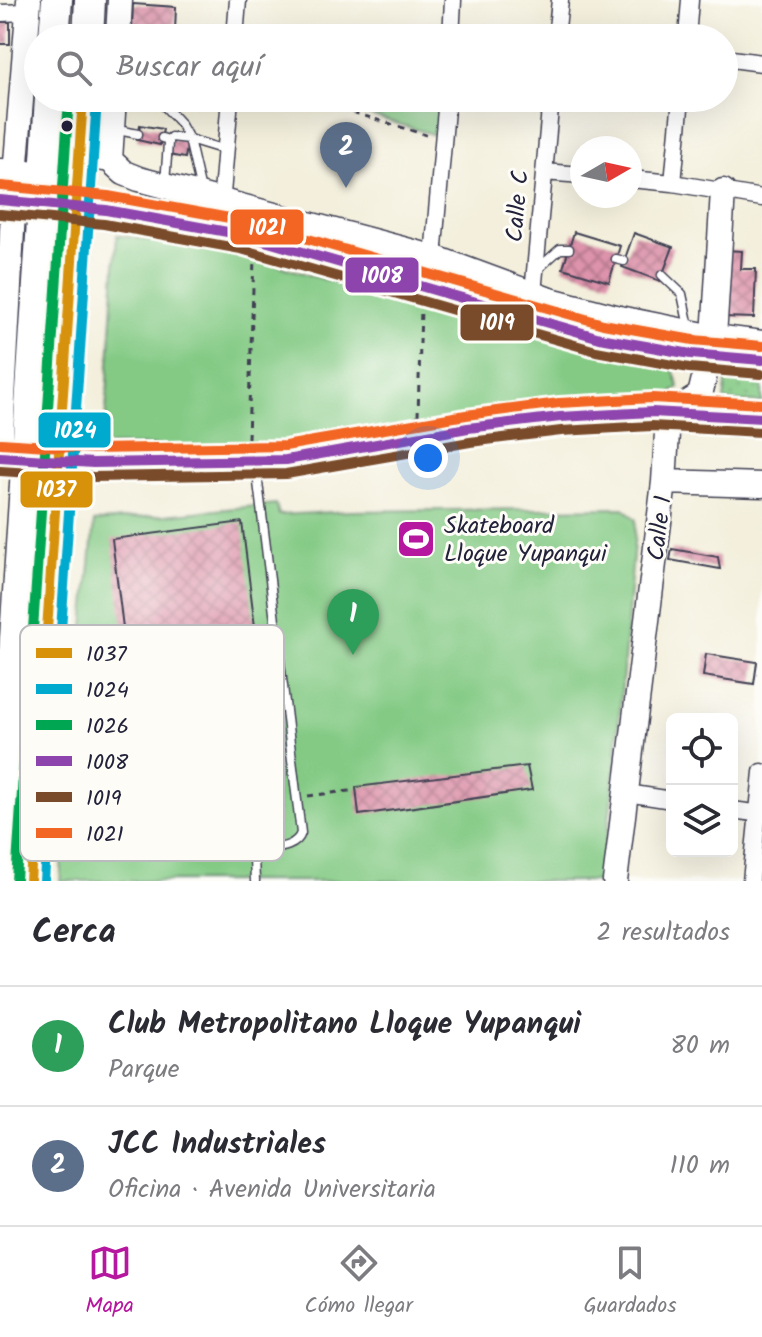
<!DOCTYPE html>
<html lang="es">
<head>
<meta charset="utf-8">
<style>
	:root { --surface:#fff; --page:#f7f7f7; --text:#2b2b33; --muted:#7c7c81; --line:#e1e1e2; --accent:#b5179e }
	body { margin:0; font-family:Kalam,sans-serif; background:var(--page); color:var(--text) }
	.controls { position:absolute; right:24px; bottom:24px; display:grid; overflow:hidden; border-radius:12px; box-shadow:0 8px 32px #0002 }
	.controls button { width:72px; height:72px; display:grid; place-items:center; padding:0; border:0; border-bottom:2px solid var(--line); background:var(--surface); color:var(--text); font:40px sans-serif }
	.compass { position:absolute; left:570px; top:136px; width:72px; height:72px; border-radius:50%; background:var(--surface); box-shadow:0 8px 32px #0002; rotate:81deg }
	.you { position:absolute; left:428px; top:458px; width:28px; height:28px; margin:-20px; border:6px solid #fff; border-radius:50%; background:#1a73e8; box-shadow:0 0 0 12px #1a73e833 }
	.badge { display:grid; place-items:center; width:52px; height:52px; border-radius:50%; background:var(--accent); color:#fff; font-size:26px; font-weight:700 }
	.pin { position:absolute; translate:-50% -66px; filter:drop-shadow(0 2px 4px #0008) }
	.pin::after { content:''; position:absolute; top:42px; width:28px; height:24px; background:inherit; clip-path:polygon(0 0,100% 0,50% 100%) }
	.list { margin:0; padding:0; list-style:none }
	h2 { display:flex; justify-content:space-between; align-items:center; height:104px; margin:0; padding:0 32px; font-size:34px }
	h2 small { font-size:26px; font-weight:400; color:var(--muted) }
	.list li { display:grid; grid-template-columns:52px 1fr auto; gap:24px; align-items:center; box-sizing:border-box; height:120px; padding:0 32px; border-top:2px solid var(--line) }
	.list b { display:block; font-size:30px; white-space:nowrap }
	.list p { margin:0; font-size:26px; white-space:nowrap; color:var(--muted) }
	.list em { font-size:26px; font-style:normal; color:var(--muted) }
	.icon { flex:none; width:44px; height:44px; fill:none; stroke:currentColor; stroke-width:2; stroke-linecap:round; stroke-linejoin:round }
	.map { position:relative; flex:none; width:762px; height:881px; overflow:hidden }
	.search { position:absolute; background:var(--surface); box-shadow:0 8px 32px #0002; left:24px; right:24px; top:24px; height:88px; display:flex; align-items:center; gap:20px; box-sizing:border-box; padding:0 28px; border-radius:44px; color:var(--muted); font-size:30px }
	.sheet { height:344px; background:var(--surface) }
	nav { display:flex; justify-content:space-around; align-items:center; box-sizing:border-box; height:112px; border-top:2px solid var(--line); background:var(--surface); font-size:22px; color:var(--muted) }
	nav a { display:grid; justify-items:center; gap:4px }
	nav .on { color:var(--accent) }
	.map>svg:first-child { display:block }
</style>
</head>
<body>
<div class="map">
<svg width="762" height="881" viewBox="0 0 762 881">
	<defs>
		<pattern id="grass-dots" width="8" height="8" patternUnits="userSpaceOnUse" patternTransform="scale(2)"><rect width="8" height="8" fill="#84ca85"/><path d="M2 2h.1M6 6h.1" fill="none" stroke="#72ad74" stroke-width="1.8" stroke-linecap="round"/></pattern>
		<pattern id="building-cross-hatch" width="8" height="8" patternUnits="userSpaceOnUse" patternTransform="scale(2)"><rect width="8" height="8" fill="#dd93ab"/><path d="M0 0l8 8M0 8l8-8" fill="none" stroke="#b3788c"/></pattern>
	</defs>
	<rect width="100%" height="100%" fill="#fdfcf7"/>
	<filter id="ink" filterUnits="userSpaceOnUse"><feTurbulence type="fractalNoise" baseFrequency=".0125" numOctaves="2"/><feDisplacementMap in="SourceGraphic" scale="16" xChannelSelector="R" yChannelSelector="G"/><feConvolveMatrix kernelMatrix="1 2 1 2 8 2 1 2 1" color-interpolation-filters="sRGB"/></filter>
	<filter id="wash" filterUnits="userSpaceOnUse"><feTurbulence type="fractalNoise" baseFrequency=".006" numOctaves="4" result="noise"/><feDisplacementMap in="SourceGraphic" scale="32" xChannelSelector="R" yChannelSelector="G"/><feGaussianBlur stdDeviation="1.8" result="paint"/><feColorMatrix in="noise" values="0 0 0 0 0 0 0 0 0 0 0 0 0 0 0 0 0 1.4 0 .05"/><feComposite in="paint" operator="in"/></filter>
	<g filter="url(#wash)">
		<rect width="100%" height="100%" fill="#f3efdc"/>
		<path fill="url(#grass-dots)" stroke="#537660" stroke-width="2" d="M728,367L762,369V403L724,401Z"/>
		<path fill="#84ca85" stroke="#537660" stroke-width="2" d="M313,98H441L438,136Z
			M117,235L251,257L414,307L672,366L679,387L663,401L579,405L262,448L104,445Z
			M276,504L279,515L351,511L624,508L636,520L613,789L601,881H60L94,522Z"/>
		<g id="blocks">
			<path fill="url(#building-cross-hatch)" d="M133,4L176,7L175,31L132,29Z
				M0,22H10V44H0Z
				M140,125L163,129L160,145L137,140Z
				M171,139L188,142L185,158L169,155Z
				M574,232L620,246L609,282L563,268Z
				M634,233L673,247L660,281L622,267Z
				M725,250L742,251L741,269H756L754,318L723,317Z
				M242,522L279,821L149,837L112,539Z
				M672,549L718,557L720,569L670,560Z
				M706,654L757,662L754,684L703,676Z
				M527,766L532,790L359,815L356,787Z"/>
		</g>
	</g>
	<g filter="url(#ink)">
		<use href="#blocks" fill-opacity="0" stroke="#414153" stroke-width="2"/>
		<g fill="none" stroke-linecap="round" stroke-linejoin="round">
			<defs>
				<path id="lane" d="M157,98L180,123L189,139L201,191
					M113,129L138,134
					M162,138L168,140V143L165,184
					M168,140L171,137L189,139L225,150
					M616,259L624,261
					M538,269L560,249H569
					M662,275L682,294L689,327
					M255,881L254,857L259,851C273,848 296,849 301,833L256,466"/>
				<path id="street" d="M0,13L28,12
					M235,38L238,0
					M451,38L453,0
					M556,38L560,0
					M687,38L690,0
					M724,58L762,63
					M544,172L582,175
					M630,179L673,183L762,198
					M673,183L681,98
					M219,230L230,98
					M433,257L447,98
					M532,304L551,98
					M627,793L672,800
					M732,810L762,814
					M751,881L762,772"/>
				<path id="secondary" d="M118,38L120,0
					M79,155L110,160L124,173L139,179L433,257L547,299L624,319L714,337L762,343
					M110,160L114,98
					M0,453L15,175L29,0
					M664,482L762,485
					M615,881L664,482L667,433L672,413L700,395L714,337L723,191"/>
				<path id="primary" d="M0,200L106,210L244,235L600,338L691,354L762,360
					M0,457L93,463L286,460C407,440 529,412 652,412C688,412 725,416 762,418"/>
				<path id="highway" d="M54,38L57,0
					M88,38L90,0
					M0,174L46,176L60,191
					M0,870L50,98
					M30,881L83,98"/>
			</defs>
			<use href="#lane" stroke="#414153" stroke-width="11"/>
			<use href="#street" stroke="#414153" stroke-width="19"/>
			<use href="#secondary" stroke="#414153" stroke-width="27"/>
			<use href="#primary" stroke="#414153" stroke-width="29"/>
			<use href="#highway" stroke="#414153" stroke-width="33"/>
			<path stroke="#414153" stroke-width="3" stroke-dasharray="6 6" stroke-linecap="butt" d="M307,98L426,135
				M418,416L421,308
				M248,438L254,258
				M308,796L357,790"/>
			<use href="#lane" stroke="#fff" stroke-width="8"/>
			<use href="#street" stroke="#fff" stroke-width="16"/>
			<use href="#secondary" stroke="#fff" stroke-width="24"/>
			<use href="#primary" stroke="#fff" stroke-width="26"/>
			<use href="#highway" stroke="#fff" stroke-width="30"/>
			<defs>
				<path id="bus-1" d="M30,881L83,98"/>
				<path id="bus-2" d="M44,881L97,99"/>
				<path id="bus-3" d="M16,880L69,98"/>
				<path id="bus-4" d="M0,200L106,210L244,235L600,338L691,354L762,360
					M0,457L93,463L286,460L468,428L560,417L652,412L762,418"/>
				<path id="bus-5" d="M0,214L104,224L241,249L596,351L689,368L761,374
					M0,471L93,477L286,474L470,442L561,431L652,426L761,432"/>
				<path id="bus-6" d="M1,186L108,196L246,221L603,324L693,340L762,346
					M1,443L93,449L285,446L466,415L559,403L652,398L762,404"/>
			</defs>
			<use href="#bus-1" stroke="#fdfcf7" stroke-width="16"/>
			<use href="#bus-2" stroke="#fdfcf7" stroke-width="16"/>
			<use href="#bus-3" stroke="#fdfcf7" stroke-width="16"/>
			<use href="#bus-4" stroke="#fdfcf7" stroke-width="16"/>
			<use href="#bus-5" stroke="#fdfcf7" stroke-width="16"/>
			<use href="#bus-6" stroke="#fdfcf7" stroke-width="16"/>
			<use href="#bus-1" stroke="#d79209" stroke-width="10"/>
			<use href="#bus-2" stroke="#00a9ce" stroke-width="10"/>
			<use href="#bus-3" stroke="#00a651" stroke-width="10"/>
			<use href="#bus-4" stroke="#8e44ad" stroke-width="10"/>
			<use href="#bus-5" stroke="#7a4b2a" stroke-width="10"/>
			<use href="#bus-6" stroke="#f26522" stroke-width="10"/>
		</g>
	</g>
	<defs>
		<symbol id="stadium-square" viewBox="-11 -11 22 22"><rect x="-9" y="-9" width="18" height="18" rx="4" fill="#b5179e" stroke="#fdfcf7"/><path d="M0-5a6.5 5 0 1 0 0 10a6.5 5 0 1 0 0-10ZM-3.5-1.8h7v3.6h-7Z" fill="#fff"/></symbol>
	</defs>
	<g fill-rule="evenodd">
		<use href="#stadium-square" x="394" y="517" width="44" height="44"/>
	</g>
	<circle fill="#22223b" stroke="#fdfcf7" stroke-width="3" cx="67" cy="126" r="7"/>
	<g text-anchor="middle" stroke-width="6" stroke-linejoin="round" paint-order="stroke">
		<g font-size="24" fill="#22223b" stroke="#fdfcf7">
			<text transform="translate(517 206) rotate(-85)" y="8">Calle C</text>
			<text transform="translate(659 528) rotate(-83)" y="8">Calle 1</text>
		</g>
		<g font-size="24" fill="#22223b" stroke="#fdfcf7" text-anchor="start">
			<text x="444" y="533">Skateboard<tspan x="444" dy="28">Lloque Yupanqui</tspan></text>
		</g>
	</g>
	<rect x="20" y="625" width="264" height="236" rx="12" fill="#fdfcf7" stroke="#bbbbbf" stroke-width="2"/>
	<rect x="36" y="648" width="36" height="10" fill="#d79209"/>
	<rect x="36" y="684" width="36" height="10" fill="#00a9ce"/>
	<rect x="36" y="720" width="36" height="10" fill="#00a651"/>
	<rect x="36" y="756" width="36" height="10" fill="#8e44ad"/>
	<rect x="36" y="792" width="36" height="10" fill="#7a4b2a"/>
	<rect x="36" y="828" width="36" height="10" fill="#f26522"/>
	<g font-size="22" fill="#22223b">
		<text x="86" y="661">1037</text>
		<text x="86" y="697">1024</text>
		<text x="86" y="733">1026</text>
		<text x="86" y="769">1008</text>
		<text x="86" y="805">1019</text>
		<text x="86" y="841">1021</text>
	</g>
	<g stroke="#fdfcf7" stroke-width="3">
		<rect x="229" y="208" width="76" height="38" rx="8" fill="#f26522"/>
		<rect x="344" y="256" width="76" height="38" rx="8" fill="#8e44ad"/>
		<rect x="459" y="303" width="76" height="39" rx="8" fill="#7a4b2a"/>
		<rect x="37" y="411" width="75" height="38" rx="8" fill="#00a9ce"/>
		<rect x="19" y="470" width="75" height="39" rx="8" fill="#d79209"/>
	</g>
	<g font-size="22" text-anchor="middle" font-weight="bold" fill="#fff">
		<text x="267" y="235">1021</text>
		<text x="382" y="283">1008</text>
		<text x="497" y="330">1019</text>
		<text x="75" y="438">1024</text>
		<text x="56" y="497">1037</text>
	</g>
</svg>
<div class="controls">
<button><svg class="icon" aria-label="locate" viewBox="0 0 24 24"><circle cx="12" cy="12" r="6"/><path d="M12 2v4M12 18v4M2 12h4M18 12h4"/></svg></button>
<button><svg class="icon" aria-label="layers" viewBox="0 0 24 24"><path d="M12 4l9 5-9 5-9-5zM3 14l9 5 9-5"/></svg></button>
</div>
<svg class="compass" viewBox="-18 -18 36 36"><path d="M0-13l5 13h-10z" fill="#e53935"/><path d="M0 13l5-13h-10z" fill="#7c7c81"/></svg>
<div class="you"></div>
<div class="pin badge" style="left:353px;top:655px;background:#2e9e5b">1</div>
<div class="pin badge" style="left:346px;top:188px;background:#5c6f8a">2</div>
<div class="search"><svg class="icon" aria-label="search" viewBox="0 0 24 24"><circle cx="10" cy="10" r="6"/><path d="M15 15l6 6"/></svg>Buscar aquí</div>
</div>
<section class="sheet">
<h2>Cerca<small>2 resultados</small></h2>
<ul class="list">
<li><span class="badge" style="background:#2e9e5b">1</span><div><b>Club Metropolitano Lloque Yupanqui</b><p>Parque</p></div><em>80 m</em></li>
<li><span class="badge" style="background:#5c6f8a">2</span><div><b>JCC Industriales</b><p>Oficina · Avenida Universitaria</p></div><em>110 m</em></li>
</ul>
</section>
<nav>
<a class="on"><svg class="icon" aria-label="map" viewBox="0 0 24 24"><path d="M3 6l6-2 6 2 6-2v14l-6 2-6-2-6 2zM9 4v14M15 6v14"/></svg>Mapa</a>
<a><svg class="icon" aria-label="directions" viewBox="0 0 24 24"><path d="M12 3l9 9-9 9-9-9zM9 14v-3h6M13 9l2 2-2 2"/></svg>Cómo llegar</a>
<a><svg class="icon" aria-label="saved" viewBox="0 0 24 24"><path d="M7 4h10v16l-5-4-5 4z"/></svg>Guardados</a>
</nav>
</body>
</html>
